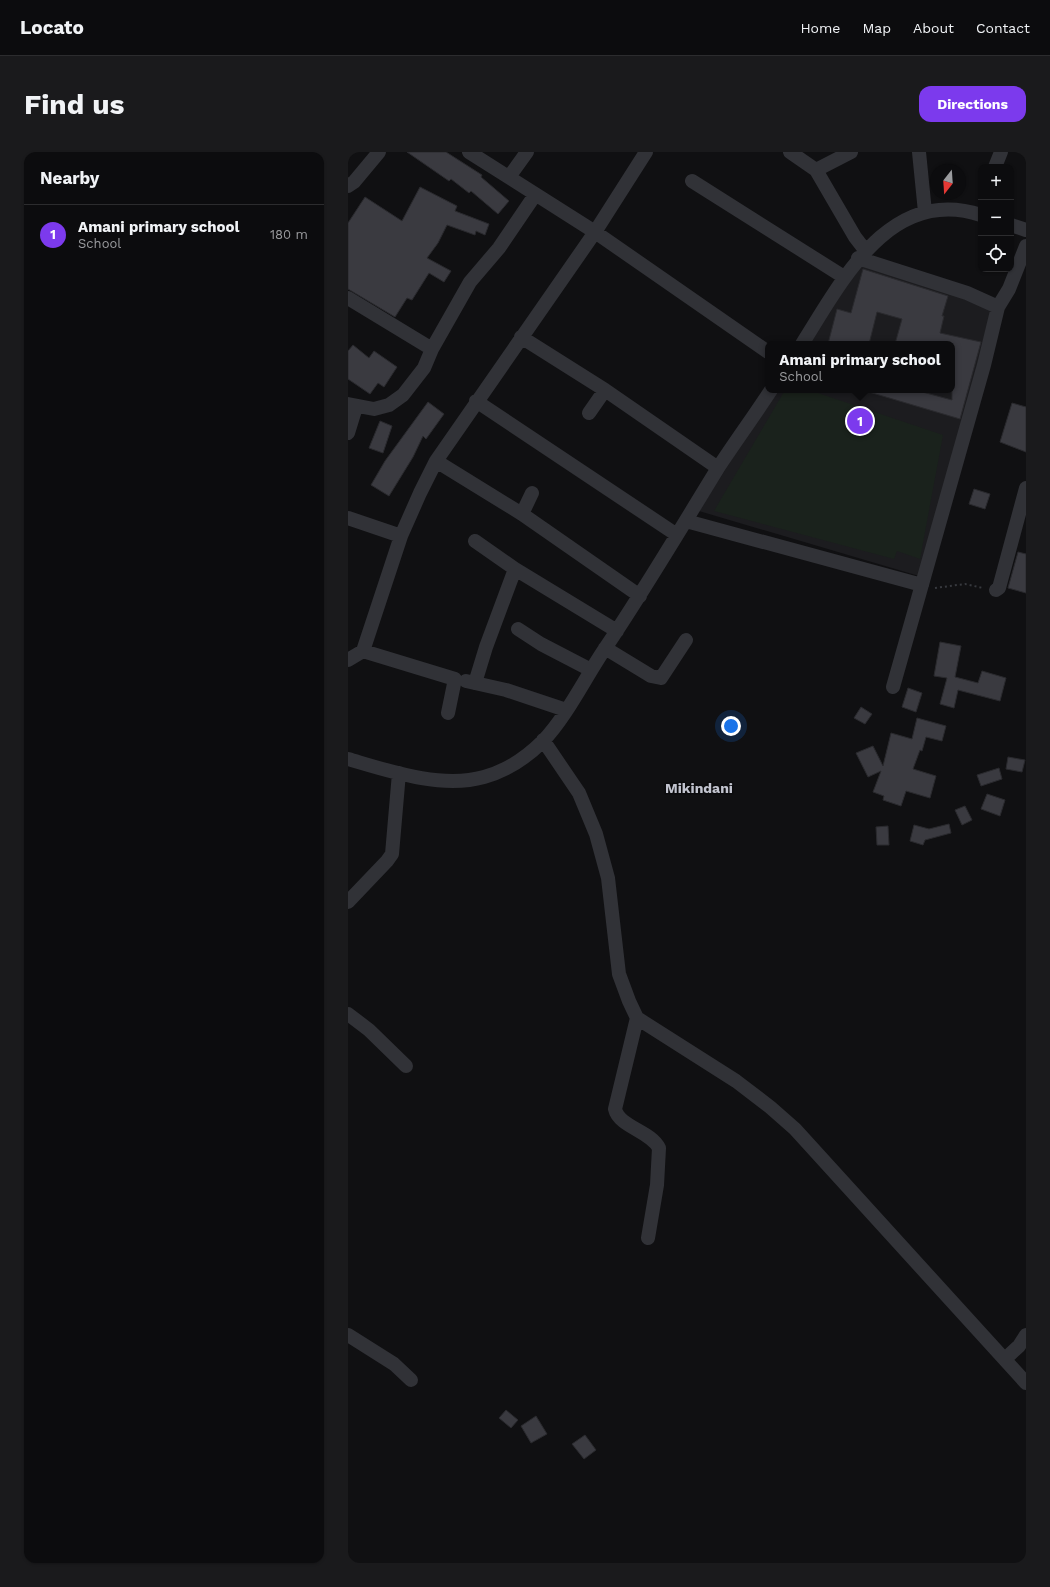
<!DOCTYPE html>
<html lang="en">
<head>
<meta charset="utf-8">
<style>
	:root { --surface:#0c0c0e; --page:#1a1a1c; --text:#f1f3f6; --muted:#9a9b9e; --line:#2c2c2e; --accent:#7c3aed }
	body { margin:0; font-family:"Work Sans",sans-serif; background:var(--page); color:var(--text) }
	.controls { position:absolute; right:12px; top:12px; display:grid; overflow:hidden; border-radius:8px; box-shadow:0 1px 3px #0004 }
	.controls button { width:36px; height:36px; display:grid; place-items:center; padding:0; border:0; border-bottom:1px solid var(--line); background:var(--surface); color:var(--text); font:20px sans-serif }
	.compass { position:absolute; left:582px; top:12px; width:36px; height:36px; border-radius:50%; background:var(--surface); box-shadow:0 1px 3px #0004; rotate:197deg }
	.you { position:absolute; left:383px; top:574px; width:14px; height:14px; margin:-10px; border:3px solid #fff; border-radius:50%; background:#1a73e8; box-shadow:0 0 0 6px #1a73e833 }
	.badge { display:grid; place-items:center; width:26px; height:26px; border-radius:50%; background:var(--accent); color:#fff; font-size:13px; font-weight:700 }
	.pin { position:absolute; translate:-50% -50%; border:2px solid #fff; box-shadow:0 1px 4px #0006 }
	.popup { position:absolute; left:417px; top:189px; width:190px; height:52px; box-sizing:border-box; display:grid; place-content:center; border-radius:8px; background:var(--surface); filter:drop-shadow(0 1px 3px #0005); font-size:13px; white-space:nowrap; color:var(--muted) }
	.popup b { font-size:15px; color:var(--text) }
	.popup::after { content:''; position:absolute; left:50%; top:100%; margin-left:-8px; border:8px solid transparent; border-top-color:var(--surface) }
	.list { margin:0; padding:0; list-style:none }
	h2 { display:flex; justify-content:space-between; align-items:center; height:52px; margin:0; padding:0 16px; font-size:17px }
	h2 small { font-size:13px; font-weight:400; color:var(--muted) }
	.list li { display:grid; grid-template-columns:26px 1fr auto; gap:12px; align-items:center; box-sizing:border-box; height:60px; padding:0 16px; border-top:1px solid var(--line) }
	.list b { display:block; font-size:15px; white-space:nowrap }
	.list p { margin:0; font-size:13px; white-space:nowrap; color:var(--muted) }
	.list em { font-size:13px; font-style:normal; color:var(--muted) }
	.icon { flex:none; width:22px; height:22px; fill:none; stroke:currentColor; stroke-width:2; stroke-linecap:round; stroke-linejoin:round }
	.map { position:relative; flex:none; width:678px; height:1411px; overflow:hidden; border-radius:12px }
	header { display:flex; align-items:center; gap:24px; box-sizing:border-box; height:56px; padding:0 20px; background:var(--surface); border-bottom:1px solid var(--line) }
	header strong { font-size:19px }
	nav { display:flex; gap:22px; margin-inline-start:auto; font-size:14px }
	.intro { display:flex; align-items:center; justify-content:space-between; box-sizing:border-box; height:96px; padding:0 24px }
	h1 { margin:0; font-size:28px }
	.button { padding:10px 18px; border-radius:12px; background:var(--accent); color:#fff; font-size:14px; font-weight:700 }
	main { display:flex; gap:24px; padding:0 24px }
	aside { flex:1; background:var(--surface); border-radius:12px; box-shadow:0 1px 3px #0004 }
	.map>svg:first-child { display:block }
</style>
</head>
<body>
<header>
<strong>Locato</strong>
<nav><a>Home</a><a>Map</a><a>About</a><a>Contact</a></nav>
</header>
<div class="intro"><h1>Find us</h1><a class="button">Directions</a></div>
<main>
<aside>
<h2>Nearby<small></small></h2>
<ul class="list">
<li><span class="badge">1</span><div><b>Amani primary school</b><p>School</p></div><em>180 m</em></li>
</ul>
</aside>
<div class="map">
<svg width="678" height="1411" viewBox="0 0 678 1411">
	<rect width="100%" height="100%" fill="#101012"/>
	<path fill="#1c1c1f" d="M511,109L646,156L571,424L351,359L428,238H604V192H458Z"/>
	<path fill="#1a221c" d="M437,238H461L595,283L572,407L549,399L546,407L366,359Z"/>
	<path fill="#3a3a40" stroke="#2a2a2e" d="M59,0H98L134,23L133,25L161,49L150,62L123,39L121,41L103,27L101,29Z
		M72,35L109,54L107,59L141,72L137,83L128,79L127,83L99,73L90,91L79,106L103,119L96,130L81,121L64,148L59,146L47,165L0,137V71L17,45L54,69Z
		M515,117L600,144L594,164H596L592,181L633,190L612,267L521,240V238H567L604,248V192H547L554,167L529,160L521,192H480L489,157L503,161Z
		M5,193L21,206L26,199L49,215L36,235L30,231L22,242L0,227V199Z
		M80,250L96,262L78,287L75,284L65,305L41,344L23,333L37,309Z
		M664,251L678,255V300L652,290Z
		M32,269L44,274L35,301L21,296Z
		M626,337L642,342L637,357L621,352Z
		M670,400L678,402V441L660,436Z
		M592,490L613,494L607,525L630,531L634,519L658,526L652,549L610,538L606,556L592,552L599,526L586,524Z
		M560,536L574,541L568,560L554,555Z
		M513,555L524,562L517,572L506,566Z
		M569,566L598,574L594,589L578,585L574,599L572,598L565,617L588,624L582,646L558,639L553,654L535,648L536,644L525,640L533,619L520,625L508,601L525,594L535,614L543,581L564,587Z
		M660,605L677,608L674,620L658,617Z
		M651,616L654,627L633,634L629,623Z
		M639,642L657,648L652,664L633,657Z
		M617,654L624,668L614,673L607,658Z
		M601,672L603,681L577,688L575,693L562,689L566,673L581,677Z
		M540,674L541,693H529L528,675Z
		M158,1258L170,1268L163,1276L151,1266Z
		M188,1264L199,1282L183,1291L173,1274Z
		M237,1283L248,1298L236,1307L224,1292Z"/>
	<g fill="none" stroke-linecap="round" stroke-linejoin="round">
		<path stroke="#37393e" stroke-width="2" stroke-dasharray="2 3" stroke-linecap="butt" d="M587,436L617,432L635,436"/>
		<path stroke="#313237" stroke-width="14" d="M121,0L247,80L420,200
			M442,0L468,18L507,85L517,98
			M571,0L577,60
			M647,15L653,0
			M468,18L503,0
			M161,25L179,0
			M344,29L496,125
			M0,34L6,30L31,0
			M663,73L678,78
			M510,106L619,141L650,155
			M0,146L84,197
			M173,185L257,238L370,316
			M454,192C494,129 542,33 633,63
			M128,249L329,383
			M0,252L26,257L41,253L55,243L76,216L84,197L122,130L151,96L187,43
			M241,261L257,238
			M0,281L8,255
			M88,309L174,362L292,444
			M174,362L184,341
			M0,366L53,384
			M338,369L574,433
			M127,389L167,417L269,479
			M648,438L651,436L678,336
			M170,477L193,492L243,518
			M257,496L303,524L313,526L338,488
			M15,499L53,384L72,341L88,309L247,80L298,0
			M0,508L15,499L107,527L100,561
			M118,529L158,538L218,558
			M127,531L138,495L167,417
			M545,535L636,213L650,155L661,137L678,94
			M195,588L231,641L248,682L260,726L271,822L281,849L289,866L388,929L422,955L447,977L678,1231
			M0,607C41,619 93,637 136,625C158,619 179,605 195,589C219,564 238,524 258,495C297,437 333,376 370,316C387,290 406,264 423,238
			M0,750L39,709L44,702L51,621
			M0,862L21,878L58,914
			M289,866L267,957C271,975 303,979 311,996L309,1033L300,1086
			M0,1183L46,1212L63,1228
			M657,1207L671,1194L678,1183"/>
	</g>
	<g text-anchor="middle" stroke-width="3" stroke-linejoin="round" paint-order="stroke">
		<g font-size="14" font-weight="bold" fill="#c2c4cf" stroke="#0b0b0d">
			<text x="351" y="641">Mikindani</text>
		</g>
	</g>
</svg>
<div class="controls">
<button>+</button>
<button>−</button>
<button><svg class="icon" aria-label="locate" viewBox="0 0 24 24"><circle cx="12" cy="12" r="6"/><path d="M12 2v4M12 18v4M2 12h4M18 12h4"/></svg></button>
</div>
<svg class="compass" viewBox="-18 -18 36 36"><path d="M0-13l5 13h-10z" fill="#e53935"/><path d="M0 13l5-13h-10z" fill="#9a9b9e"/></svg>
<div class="you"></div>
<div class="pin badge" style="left:512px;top:269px">1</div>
<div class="popup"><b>Amani primary school</b>School</div>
</div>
</main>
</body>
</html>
